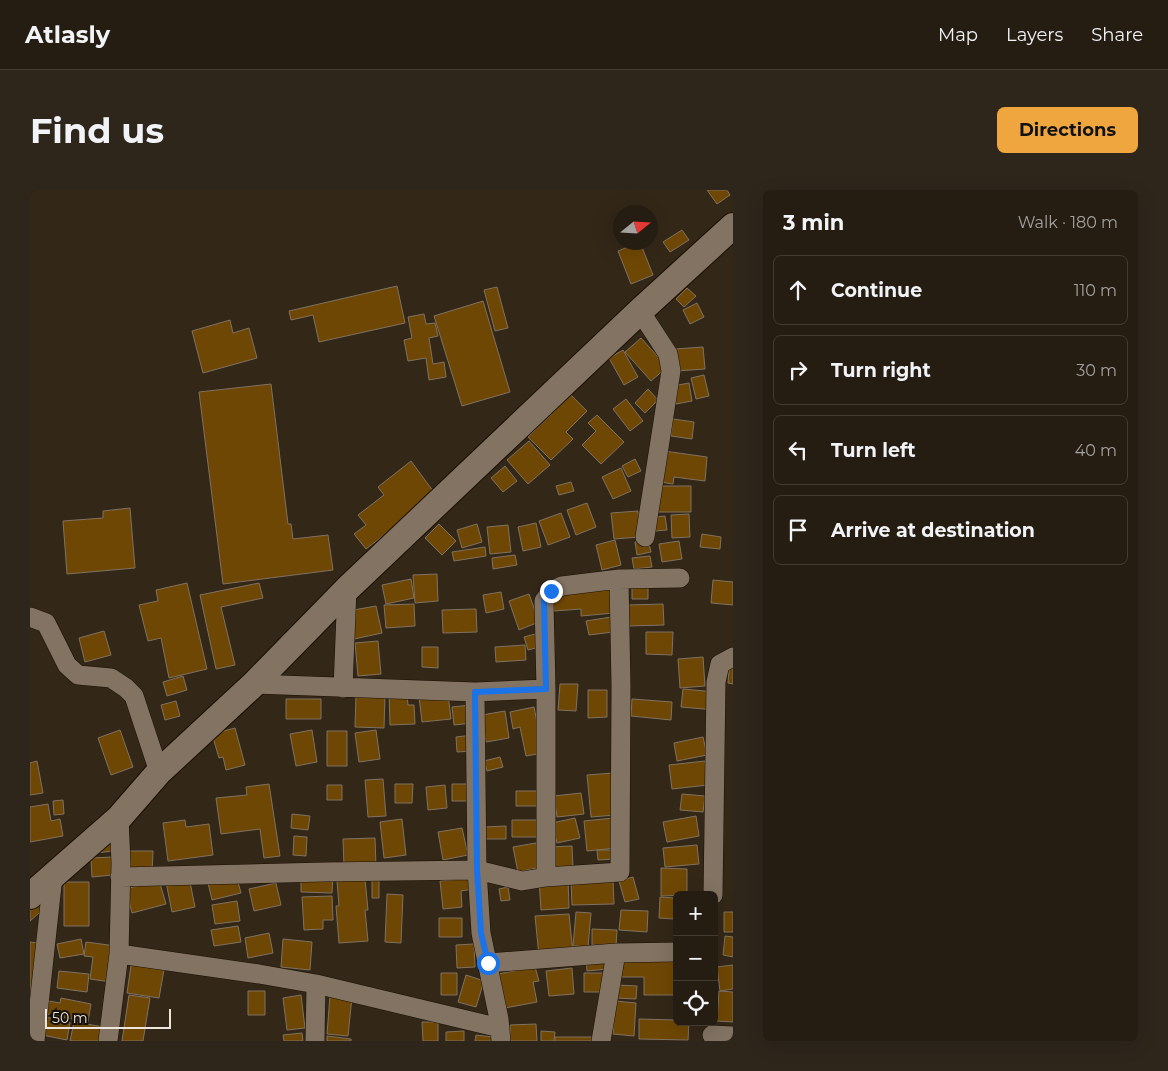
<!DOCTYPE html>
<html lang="en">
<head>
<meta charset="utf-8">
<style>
	:root { --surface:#261d12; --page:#2e261b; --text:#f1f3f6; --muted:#a4a29f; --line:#423b32; --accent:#f0a63e }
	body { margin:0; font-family:Montserrat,sans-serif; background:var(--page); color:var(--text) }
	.controls { position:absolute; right:15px; bottom:15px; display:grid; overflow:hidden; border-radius:8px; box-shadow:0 5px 20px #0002 }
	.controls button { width:45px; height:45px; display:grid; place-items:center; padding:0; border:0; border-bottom:1px solid var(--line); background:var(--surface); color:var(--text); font:25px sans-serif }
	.compass { position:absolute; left:583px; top:15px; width:45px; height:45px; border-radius:50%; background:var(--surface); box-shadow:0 5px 20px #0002; rotate:72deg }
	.scale { position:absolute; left:15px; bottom:12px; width:126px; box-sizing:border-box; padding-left:5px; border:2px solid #eee5dc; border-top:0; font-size:14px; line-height:18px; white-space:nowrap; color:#eee5dc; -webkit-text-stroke:4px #16110a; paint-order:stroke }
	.stop { position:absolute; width:15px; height:15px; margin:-11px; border:4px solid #1a73e8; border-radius:50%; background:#fff }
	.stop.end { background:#1a73e8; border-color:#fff; box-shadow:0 1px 5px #0008 }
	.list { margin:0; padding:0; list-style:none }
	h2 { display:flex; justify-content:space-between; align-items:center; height:65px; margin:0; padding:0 20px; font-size:21px }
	h2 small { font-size:16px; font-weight:400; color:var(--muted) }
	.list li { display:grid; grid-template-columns:32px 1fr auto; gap:15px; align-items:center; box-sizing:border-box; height:70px; margin:0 10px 10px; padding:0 10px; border:1px solid var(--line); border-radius:8px }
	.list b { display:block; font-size:19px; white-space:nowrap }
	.list em { font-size:16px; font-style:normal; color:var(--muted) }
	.icon { flex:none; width:28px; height:28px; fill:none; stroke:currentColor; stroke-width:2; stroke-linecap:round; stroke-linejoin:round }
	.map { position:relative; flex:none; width:703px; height:851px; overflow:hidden; border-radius:8px }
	header { display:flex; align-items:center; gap:30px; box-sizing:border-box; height:70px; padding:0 25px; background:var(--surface); border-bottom:1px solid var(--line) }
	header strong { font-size:24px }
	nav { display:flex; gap:28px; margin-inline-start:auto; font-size:18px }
	.intro { display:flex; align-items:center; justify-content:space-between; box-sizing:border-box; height:120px; padding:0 30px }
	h1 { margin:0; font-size:35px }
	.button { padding:12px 22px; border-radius:8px; background:var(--accent); color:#111; font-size:18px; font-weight:700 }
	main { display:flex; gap:30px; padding:0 30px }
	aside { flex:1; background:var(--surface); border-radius:8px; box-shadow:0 5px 20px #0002 }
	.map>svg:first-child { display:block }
</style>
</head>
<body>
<header>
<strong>Atlasly</strong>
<nav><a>Map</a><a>Layers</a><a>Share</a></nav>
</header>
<div class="intro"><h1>Find us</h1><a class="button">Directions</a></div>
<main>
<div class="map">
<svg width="703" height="851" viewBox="0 0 703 851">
	<rect width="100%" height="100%" fill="#332718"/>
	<path fill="#6f4704" stroke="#807261" d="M677,0H697L700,5L687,14Z
		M652,40L659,50L640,62L633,52Z
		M610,52L623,85L601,94L588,61Z
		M367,96L375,133L289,152L283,125L261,130L259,121Z
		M467,97L478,138L465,141L454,100Z
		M657,98L666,106L654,117L646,109Z
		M453,111L480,202L432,216L404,126Z
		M667,113L674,127L660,134L653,120Z
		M394,124L396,134L405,133L408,146L399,148L403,174L414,172L416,187L399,190L396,168L378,171L374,150L382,148L378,127Z
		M200,130L203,143L219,138L227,168L173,183L162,141Z
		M611,148L637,177L621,191L595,162Z
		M673,157L675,179L647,181L645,159Z
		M593,160L608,187L594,195L579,168Z
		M674,185L679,206L666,209L661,188Z
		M659,193L662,211L646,214L643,196Z
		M241,194L258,334H261L263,349L298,345L303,380L193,394L169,202Z
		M618,199L628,210L615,223L605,213Z
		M541,205L557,221L536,242L543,249L521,270L498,247Z
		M596,209L613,231L600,241L583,219Z
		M567,225L594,252L571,274L552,255L566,241L558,233Z
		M643,229L664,232L662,249L641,246Z
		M499,251L520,275L498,294L477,270Z
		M634,261L677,267L675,291L644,287L643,294L630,292Z
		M605,269L611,281L598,287L592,276Z
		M381,271L406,305L336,359L324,344L336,335L328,325L354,305L348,297Z
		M475,276L487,291L473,302L461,288Z
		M591,278L601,301L583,309L572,287Z
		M541,292L544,301L529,305L526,296Z
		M626,296H661V322H626Z
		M557,313L566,337L546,345L537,320Z
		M100,318L105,378L37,384L33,331L73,328V321Z
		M608,321L610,347L584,349L581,323Z
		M531,323L540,347L518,355L509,331Z
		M659,324L660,347L642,348L641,325Z
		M635,326L637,340L625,341L623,327Z
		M506,333L511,357L493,361L488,337Z
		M409,334L426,351L412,365L395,348Z
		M447,334L452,352L432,358L427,340Z
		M478,335L481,362L460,364L457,337Z
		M672,344L691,347L690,359L670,357Z
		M585,350L591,375L572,380L566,355Z
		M618,350L621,362L607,365L605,352Z
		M649,351L652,369L632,372L629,354Z
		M455,357L456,366L424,371L422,362Z
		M485,365L487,375L463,379L462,368Z
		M620,366L622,377L604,379L602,368Z
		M407,384L408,411L385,413L383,385Z
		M381,389L384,408L356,414L352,395Z
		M683,390L703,392V415L681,413Z
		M157,393L177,479L139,488L131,448L118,451L109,415L128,411L126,400Z
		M229,393L233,408L191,417L205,475L186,479L170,405Z
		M602,393H618V409H602Z
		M582,399L584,423L551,426V419L524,421L523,405Z
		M471,402L474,419L456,423L453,405Z
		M499,404L509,432L489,440L479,411Z
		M384,414L385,436L356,438L354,415Z
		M633,414L634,435L598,436V415Z
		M346,416L352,443L324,449L318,421Z
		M446,419L447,442L413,443L412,420Z
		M581,427L583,442L559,445L556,431Z
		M74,441L81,465L55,472L49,448Z
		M616,442H643L642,465L616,464Z
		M509,443L513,456L498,460L494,447Z
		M348,451L351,484L328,486L325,453Z
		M495,455L496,470L466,472L465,457Z
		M392,457H408V478L392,477Z
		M673,467L675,496L650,498L648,469Z
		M700,469H703V494L698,493Z
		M153,486L157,500L137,506L133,492Z
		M530,494H548L546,521L528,520Z
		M653,499L686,502L685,520L651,517Z
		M558,500H577V527L558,528Z
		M359,503H377L378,515H384L385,534L360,535Z
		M326,504H355L354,538L325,537Z
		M418,504L421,529L392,532L389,507Z
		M256,509H291V529H256Z
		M602,509L642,512L641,530L601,526Z
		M146,511L150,526L135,530L131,515Z
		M441,515L443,533L424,535L422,517Z
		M504,517L513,563L496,566L490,537L483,539L480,522Z
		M475,521L479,548L456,552L452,525Z
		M205,538L215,575L196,580L193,567L189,568L182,544Z
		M90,540L103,577L81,585L68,548Z
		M282,540L287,572L266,576L260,544Z
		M346,540L350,569L329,572L325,543Z
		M297,541H317V576H297Z
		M443,545L444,561L427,562L426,547Z
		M673,547L677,565L647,571L644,553Z
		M470,567L473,577L457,581L454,571Z
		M7,571L13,603L0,605V573Z
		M675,571L678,595L642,599L639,575Z
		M583,583L586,625L561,627L557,585Z
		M353,589L356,626L338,627L335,590Z
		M239,594L250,666L234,668L230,639L191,644L186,608L217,605L216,597Z
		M365,594H383L382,613H365Z
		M422,594H440V611H422Z
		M297,595H312V610H297Z
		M415,595L417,618L398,620L396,597Z
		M486,601H508V616H486Z
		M551,603L554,624L527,627L524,606Z
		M652,604L675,606L673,622L650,620Z
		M33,610L34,624L24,625L23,611Z
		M18,614L21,631L30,629L33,646L0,652V617Z
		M262,624L280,626L278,640L261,638Z
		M666,626L669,646L637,652L633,632Z
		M545,628L550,648L527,653L522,633Z
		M583,628L586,658L557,661L554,631Z
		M372,629L376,665L354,668L350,632Z
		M155,630L156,637L179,634L183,665L138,671L133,633Z
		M482,630H512V647H482Z
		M476,636V649H453V637Z
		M432,638L438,665L413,670L408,642Z
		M264,646L277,647L276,666L263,665Z
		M345,648L346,676L314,677L313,649Z
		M81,649L83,661L66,663Z
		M506,653L511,677L488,682L483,657Z
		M667,655L669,674L635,677L633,658Z
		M542,656L543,678L521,680L519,657Z
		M567,660H586V669L568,670Z
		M96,661H123L122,683L96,682Z
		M82,667L83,685L62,687L61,668Z
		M631,678L657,679V705L631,706Z
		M342,682H349V708H342Z
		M271,683L303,684L302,703L271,702Z
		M206,685L211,703L182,710L178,693Z
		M159,687L165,717L142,722L136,692Z
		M603,687L609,709L595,712L589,691Z
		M442,688L443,699L431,701L432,717L413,719L410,691Z
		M335,689L338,720H335L338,751L309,753L306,716H309L307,691Z
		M538,689L539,718L511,720L509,690Z
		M129,690L136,714L102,723L96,699Z
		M583,690L584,714L542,715L541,691Z
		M34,692H59V736H34Z
		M246,693L251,715L224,721L219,699Z
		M478,697L480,710L471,711L469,699Z
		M357,704L373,705L371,753L355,752Z
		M11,705L19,714L0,731V715Z
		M302,706L303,730H293V739L274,740L272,707Z
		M630,707L645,708L644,729L629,728Z
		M207,711L210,731L185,734L182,715Z
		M591,720L618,721L617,742L589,740Z
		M546,722L561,723L558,757L543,756Z
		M694,722H703V742H694Z
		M539,724L543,763L509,766L505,726Z
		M409,728H432V747H409Z
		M208,736L211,752L184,756L181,740Z
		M562,739L587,740L586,756L562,755Z
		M239,743L243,763L218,768L215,748Z
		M695,746L703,747V767L693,765Z
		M51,749L54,764L30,768L27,754Z
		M253,749L282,752L280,780L251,777Z
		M0,752L9,753L4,807L0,806Z
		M56,752L86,756L81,792L60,789L63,767L54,766Z
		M444,754L445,777L427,778L426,755Z
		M576,766L578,779L557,781L556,768Z
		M102,769L135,774L129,808L97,803Z
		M647,769V805H614V787H590V770Z
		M703,775V799L690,801L687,777Z
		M505,777L509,791L503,792L507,812L475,818L468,784Z
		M542,778L544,804L519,806L516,781Z
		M29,781L59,784L57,802L27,798Z
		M411,783H427V805H411Z
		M554,783H575L576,802H554Z
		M436,785L454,791L446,817L428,812Z
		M587,795L607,796L606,809L586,808Z
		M218,801H235V825H218Z
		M689,801L703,802V832L687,831Z
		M99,805L120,808L113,851H92Z
		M271,805L275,838L257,840L253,808Z
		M300,806L322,807L318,846L297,844Z
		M31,808L61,814L58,832L17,824L19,811L30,813Z
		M585,811L606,813L604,846L583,844Z
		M15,827L40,832L37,850L12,845Z
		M609,829L647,830V832H659L658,850L609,849Z
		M44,832L74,837L71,851H40Z
		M392,832H408V851H393Z
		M506,834L507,851H480V835Z
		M434,841V851H416V842Z
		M511,841L525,842L524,851H511Z
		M272,843L273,851H254L253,845Z
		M446,845L463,847L462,851H445Z
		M297,846L321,849V851H297Z
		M525,847H563V851H525Z"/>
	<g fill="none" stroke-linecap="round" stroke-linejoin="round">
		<defs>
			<path id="street" d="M610,121L638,164L641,181L615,347
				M0,427L16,433L37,475L48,485L81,488L96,498L104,506L129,582
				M224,494L445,502L447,680L492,691L516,687L590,682L591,496L589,389
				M313,498L317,399
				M445,502L516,499
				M90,687L294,682L447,680L451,743L469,829L471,851
				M516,687V499L514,411L521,401L532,396L589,389L650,388
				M683,705L686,492L690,474L703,467
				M89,764L229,784L286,794L470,838
				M458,773L586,763
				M682,845L703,846
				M5,851L23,686
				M78,851L89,764L91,673L89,628
				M285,851L286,794
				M571,851L586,763L647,762"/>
			<path id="secondary" d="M0,706L89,628L129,582L224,494L317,399L610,121L703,36"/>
		</defs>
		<use href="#street" stroke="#1a0f03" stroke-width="20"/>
		<use href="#secondary" stroke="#1a0f03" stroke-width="28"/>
		<use href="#street" stroke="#827362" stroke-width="19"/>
		<use href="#secondary" stroke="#827362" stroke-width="26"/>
	</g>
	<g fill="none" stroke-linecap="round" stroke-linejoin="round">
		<path stroke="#1a73e8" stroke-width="6" d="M458,773L451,743L447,680L445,502L516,499L514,411L521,401"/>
	</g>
</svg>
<div class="controls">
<button>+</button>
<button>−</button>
<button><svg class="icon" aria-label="locate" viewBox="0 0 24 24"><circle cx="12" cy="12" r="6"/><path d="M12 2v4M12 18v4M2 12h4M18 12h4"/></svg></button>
</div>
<svg class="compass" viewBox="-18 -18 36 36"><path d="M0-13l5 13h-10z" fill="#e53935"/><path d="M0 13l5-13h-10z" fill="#a4a29f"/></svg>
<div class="scale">50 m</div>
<div class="stop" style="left:458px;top:773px"></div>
<div class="stop end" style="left:521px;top:401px"></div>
</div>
<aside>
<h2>3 min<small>Walk · 180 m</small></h2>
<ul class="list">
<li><svg class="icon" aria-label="ahead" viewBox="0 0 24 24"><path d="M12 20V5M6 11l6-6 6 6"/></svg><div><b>Continue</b></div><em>110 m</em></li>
<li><svg class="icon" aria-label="right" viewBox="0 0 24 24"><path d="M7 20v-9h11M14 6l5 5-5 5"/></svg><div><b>Turn right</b></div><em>30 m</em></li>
<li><svg class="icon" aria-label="left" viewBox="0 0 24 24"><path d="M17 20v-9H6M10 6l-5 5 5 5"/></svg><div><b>Turn left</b></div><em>40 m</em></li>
<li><svg class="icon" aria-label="arrive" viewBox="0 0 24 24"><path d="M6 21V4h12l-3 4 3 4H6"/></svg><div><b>Arrive at destination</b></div></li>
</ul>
</aside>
</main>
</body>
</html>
